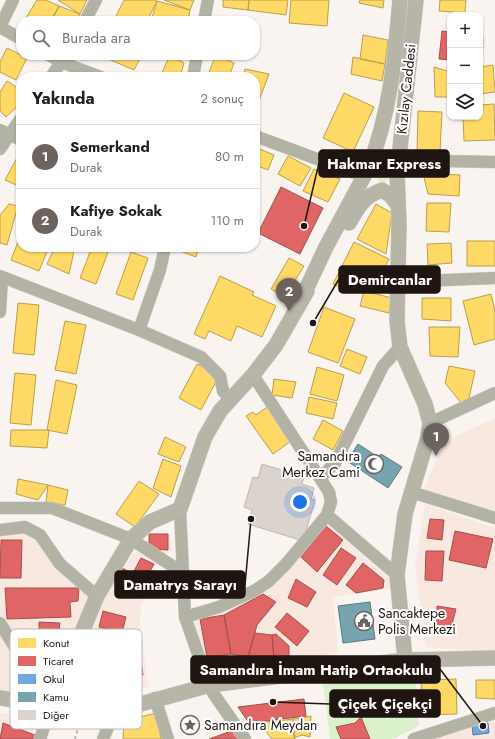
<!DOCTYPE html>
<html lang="tr">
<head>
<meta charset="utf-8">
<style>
	:root { --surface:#fff; --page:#f2f2f2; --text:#202124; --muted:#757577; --line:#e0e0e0; --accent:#6c635e }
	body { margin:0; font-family:Jost,sans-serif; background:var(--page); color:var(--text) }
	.controls { position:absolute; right:12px; top:12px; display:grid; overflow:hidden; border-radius:8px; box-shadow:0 1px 3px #0004 }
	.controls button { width:36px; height:36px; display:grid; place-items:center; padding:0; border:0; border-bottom:1px solid var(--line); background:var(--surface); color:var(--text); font:20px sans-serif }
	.you { position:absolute; left:300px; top:502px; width:14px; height:14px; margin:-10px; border:3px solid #fff; border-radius:50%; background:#1a73e8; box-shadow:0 0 0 6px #1a73e833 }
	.badge { display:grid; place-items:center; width:26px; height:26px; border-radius:50%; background:var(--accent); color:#fff; font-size:13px; font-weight:700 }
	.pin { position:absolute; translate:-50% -33px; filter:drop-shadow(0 1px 2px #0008) }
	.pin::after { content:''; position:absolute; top:21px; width:14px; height:12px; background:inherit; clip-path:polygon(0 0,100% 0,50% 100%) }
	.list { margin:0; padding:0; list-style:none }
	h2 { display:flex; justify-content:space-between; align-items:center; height:52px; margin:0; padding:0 16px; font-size:17px }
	h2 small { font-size:13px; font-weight:400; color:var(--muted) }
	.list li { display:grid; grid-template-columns:26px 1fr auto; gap:12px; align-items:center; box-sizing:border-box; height:64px; padding:0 16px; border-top:1px solid var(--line) }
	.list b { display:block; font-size:15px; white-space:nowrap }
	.list p { margin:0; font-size:13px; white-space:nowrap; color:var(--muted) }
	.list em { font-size:13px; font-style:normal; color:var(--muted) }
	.icon { flex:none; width:22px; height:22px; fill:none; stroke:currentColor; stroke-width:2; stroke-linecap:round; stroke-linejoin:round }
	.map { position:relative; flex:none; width:495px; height:739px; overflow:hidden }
	.search { position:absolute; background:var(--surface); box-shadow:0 1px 3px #0004; left:16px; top:16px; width:244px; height:44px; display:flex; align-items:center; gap:10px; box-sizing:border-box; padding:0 14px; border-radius:16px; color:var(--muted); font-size:15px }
	.panel { position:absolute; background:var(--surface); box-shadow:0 1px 3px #0004; left:16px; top:72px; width:244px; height:180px; border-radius:16px }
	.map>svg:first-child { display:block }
</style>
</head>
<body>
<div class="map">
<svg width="495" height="739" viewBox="0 0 495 739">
	<rect width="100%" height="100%" fill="#faf4f0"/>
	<path fill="#f8e8e0" d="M495,418V512L424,489L444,442Z
		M425,504L495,528V653L426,647L415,567Z
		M325,523L390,579V589L333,597L338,653L202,677L181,620L233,606Z
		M0,531L46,532L68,573L101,603L133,554L169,532L173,551L159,556L141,607L140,624L148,687L69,697L0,691Z
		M0,713L38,719L30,739H0Z"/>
	<path fill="#f6e7df" d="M495,718V739H427Z"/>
	<path fill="#daf1cc" d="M376 175a7 7 0 1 1 14 0a7 7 0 1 1-14 0Z
		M415,672L419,726L393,739H330L323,683Z"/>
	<path fill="#ffd966" stroke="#bc9e4c" d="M37,0H46L59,6L50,21H31L26,18Z
		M58,0H87L80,14Z
		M124,0H155L157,1L147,21H116L114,20Z
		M164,0H194L190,10Z
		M223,0H249L248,10L223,7Z
		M249,0H288L286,15L248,10Z
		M291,0H329L327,26L289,23Z
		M360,0H384L383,8L359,3Z
		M440,0H466L465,13L439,11Z
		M157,1L190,10L188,21H151Z
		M59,6L80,14L76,21H52Z
		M363,35L388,40L385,64L360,59Z
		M480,39H483L482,65H480Z
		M7,48L27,58L16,80L0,72V62Z
		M99,55H142L134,70Z
		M170,55L184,63L180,77H160Z
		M216,55L234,63L229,77H207Z
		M353,57L385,64L382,81L351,74Z
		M493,65L495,92L480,94V67Z
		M434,67L450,72L448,97H435Z
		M245,69L269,74L255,111V77H243Z
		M7,81L21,90V103L6,117L0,111V92Z
		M344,93L374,107L353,152L323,138Z
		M494,104L495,140L464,141L463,117H480V105Z
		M418,111L442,112L440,152L417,151Z
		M255,147L274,155L268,170L255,165Z
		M18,156L21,158V187L5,180Z
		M288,156L311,168L300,186L278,174Z
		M314,169L340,179L328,202L303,191Z
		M423,173L460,175L459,196L428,194Z
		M427,203H451L449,232L426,231Z
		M9,204L18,206L7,245L0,243V215Z
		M376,204L392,213L386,254L357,239Z
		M21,234V247H49L39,271L11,260Z
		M467,241H495V266H467Z
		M354,242L389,259L376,286L367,282L364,291L350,284L347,291L333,284Z
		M451,243L452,263L428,265L427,244Z
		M55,247H75L69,274L47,264Z
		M92,247H110L96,284L80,278Z
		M182,247H199L196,257L180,251Z
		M131,252L148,258L133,300L116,294Z
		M289,258L304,266L285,297L271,289Z
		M220,276L254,292L252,295L276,306L262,337L237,326L231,341L209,331L205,339L194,334Z
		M364,291L392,298L389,313L360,306Z
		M491,294L495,311V339L474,345L463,301Z
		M422,298H451V321L422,319Z
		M18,303L39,305L34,355L13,353Z
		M324,307L355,319L338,363L308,352Z
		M65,321L86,325L76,374L55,370Z
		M429,327H460L458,357L430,356Z
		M347,349L367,357L360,374L340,366Z
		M197,364L219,376L201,410L179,398Z
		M449,366L475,371L469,398L462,404L445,383Z
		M317,367L344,375L337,401L310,394Z
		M15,373L36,375L31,425L10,423Z
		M274,379L296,382L292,398L272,395Z
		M56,380L77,385L67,434L47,430Z
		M309,397L337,403L333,419L306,413Z
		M267,407L291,441L273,454L246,416L253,412L256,415Z
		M323,420L343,431L333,450L313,439Z
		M11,430H49L47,448L10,446Z
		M165,437L186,447L179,462L158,454Z
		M163,459L181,466L171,497L153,488Z
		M18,479L48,485L38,500L16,494Z
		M139,481L159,494L135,527L116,514Z
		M48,485L68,490L65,505L46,502Z
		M456,679L457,714L422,715L421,680Z
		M476,680H495V699L476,698Z
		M156,713L161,739H123L124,721Z
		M311,716L310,737L302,735L294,738L293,719Z
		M293,719L295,739H272L259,723Z"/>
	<path fill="#e06666" stroke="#a64e4c" d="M442,31L450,32V60L439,59Z
		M281,187L323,208L300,254L258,233Z
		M430,519L444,520L442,540L427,538Z
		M326,526L343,540L317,572L301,557Z
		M455,531L493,539L486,568L449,560Z
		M149,534H168V550L149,549Z
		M1,540H22L21,578H0Z
		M341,548L356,558L337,585L323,575Z
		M426,551H444L442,581L425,580Z
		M141,558L154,564L146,578L134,571Z
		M363,563L384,580L383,588L356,593L346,585Z
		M120,567L149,582L141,596L113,581Z
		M296,579L316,592L307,607L288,598Z
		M5,588H79L78,601L70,602L71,617L7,619Z
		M263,594L276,602L257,625L248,657L231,654L224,615Z
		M437,606L456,609L450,632L436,631Z
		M103,611L126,617L122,633L99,627Z
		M287,613L309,631L297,646L275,627Z
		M224,615L231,654L207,658L200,619Z
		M39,622L60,623L57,644L39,645Z
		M255,633L272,635L274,658L248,657Z
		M276,634L289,646V658H274L272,635Z
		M139,648L143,675L118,678L114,650Z
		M304,699L306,716L249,723L238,707Z
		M361,717L370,739H341L336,727L355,723Z
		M3,723L35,735L33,739H0Z
		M234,730L237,739H209Z"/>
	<path fill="#6fa8dc" stroke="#577c9f" d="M488,723L489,733L473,735L472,725Z"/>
	<path fill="#76a5af" stroke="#5c7a7f" d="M358,444L378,457L381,454L402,467L388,488L347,461Z
		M370,602L375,639L343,643L338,606Z"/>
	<path fill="#dbd3ce" stroke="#beb6b1" d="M262,464L304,477L302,484L314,488L311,499L315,500L303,541L248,524L252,510L244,507L253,477L258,478Z"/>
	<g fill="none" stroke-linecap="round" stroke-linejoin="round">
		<defs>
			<path id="minor" d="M85,21L96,0
				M204,21L208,0
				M0,27L13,0
				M0,27L21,39
				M49,55L61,62L101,77
				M51,77L66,55
				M193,77L197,55
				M0,130L21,140
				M255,136L352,172L358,173L369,167
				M0,149L21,118
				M390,160L495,162
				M0,276L139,330L201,357L220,376L223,391L231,400
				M397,282L495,278
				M0,312L2,277
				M139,330L160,270L165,247
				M253,375L329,492L331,502L327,515
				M430,423L495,393
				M320,478L335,463L383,366L400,347
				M411,492L495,518
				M0,508H52L131,539L183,573
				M180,509L185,617L205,674L213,693L245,739
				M0,530L25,527L40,535L60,564L97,596
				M185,617L219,607L254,591L269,581L286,564L327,515L397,575
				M0,623L51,706L40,739
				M155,698L168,739
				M103,739L115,711
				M414,739L495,713"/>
			<path id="major" d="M368,169C390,115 395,58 400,0
				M397,176L416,0
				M349,223C359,206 363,197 382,190L390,195L398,205
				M302,298L326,247L369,167L379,160L389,161L393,164L397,173L399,223L397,321L400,347L425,404L430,423L428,437L405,514L397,575L405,660
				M0,698L81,711H115L210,685L405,660L495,658
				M51,706L97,596L131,539L150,522L180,509L205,437L220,411L253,375L276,345L307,291"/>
		</defs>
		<use href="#minor" stroke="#d6d0cd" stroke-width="13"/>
		<use href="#major" stroke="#d6d0cd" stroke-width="16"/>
		<path stroke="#b9b8af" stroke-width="2" stroke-dasharray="3 3" stroke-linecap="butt" d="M75,739L79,724"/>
		<use href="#minor" stroke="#b3b3a5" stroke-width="12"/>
		<use href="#major" stroke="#b6b5a8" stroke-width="15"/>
	</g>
	<defs>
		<symbol id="mosque-ring" viewBox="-11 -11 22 22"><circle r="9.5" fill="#fff" stroke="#6c635e" stroke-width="1.5"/><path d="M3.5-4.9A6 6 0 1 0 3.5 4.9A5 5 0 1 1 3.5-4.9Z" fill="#6c635e"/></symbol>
		<symbol id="civic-ring" viewBox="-11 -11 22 22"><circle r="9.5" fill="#fff" stroke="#6c635e" stroke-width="1.5"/><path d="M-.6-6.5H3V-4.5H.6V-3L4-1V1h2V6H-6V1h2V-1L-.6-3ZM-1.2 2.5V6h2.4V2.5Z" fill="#6c635e"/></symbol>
		<symbol id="sight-ring" viewBox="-11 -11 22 22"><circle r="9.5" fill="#fff" stroke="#6c635e" stroke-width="1.5"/><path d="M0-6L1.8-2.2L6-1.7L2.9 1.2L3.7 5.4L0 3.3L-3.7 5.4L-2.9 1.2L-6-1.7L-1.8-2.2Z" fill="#6c635e"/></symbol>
	</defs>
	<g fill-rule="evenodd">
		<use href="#mosque-ring" x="363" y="453" width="22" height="22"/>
		<use href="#civic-ring" x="353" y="610" width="22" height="22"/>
		<use href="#sight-ring" x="179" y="714" width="22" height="22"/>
	</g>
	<g text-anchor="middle" stroke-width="4" stroke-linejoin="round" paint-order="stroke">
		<g font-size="14" fill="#1f1510" stroke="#fff">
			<text transform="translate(406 89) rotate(-84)" y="5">Kızılay Caddesi</text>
		</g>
		<g font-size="14" fill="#1f1510" stroke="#fff" text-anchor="start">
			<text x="360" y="461" text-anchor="end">Samandıra<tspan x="360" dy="16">Merkez Cami</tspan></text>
			<text x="378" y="618">Sancaktepe<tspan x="378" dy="16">Polis Merkezi</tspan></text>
			<text x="204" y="730">Samandıra Meydan</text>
		</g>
	</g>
	<rect x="10" y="629" width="132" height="100" rx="6" fill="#fff" stroke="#bcb9b7" stroke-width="1"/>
	<rect x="18" y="638" width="18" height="10" fill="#ffd966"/>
	<rect x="18" y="656" width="18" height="10" fill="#e06666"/>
	<rect x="18" y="674" width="18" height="10" fill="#6fa8dc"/>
	<rect x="18" y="692" width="18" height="10" fill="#76a5af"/>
	<rect x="18" y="710" width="18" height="10" fill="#dbd3ce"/>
	<g font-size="11" fill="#1f1510">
		<text x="43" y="647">Konut</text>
		<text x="43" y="665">Ticaret</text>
		<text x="43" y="683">Okul</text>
		<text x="43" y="701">Kamu</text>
		<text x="43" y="719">Diğer</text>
	</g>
	<path fill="none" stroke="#1f1510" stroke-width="1.5" d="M304 226L319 163M313 323L339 279M251 519L245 585M483 726L440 669M273 702L330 704"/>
	<g fill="#1f1510" stroke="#fff" stroke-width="1.5">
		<circle cx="304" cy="226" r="4"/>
		<circle cx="313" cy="323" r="4"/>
		<circle cx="251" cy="519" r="4"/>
		<circle cx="483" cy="726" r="4"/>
		<circle cx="273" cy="702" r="4"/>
	</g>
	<g fill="#1f1510" stroke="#1f1510" stroke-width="1.5">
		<rect x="319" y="150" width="130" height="27" rx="4"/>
		<rect x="339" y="266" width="101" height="27" rx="4"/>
		<rect x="115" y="571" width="130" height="27" rx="4"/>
		<rect x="191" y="656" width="249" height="27" rx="4"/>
		<rect x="330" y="690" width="110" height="27" rx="4"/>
	</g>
	<g font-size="15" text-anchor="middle" font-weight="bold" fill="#fff">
		<text x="384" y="169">Hakmar Express</text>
		<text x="390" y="285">Demircanlar</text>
		<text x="180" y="590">Damatrys Sarayı</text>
		<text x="316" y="675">Samandıra İmam Hatip Ortaokulu</text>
		<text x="385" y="709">Çiçek Çiçekçi</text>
	</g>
</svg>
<div class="controls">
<button>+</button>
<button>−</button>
<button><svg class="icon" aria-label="layers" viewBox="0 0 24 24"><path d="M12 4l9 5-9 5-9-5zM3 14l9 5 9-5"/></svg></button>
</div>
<div class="you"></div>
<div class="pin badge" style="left:436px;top:456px">1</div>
<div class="pin badge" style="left:289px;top:311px">2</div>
<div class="search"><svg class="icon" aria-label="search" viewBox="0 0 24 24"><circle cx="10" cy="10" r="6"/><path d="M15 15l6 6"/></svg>Burada ara</div>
<section class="panel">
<h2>Yakında<small>2 sonuç</small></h2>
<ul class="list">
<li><span class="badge">1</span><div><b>Semerkand</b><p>Durak</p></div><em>80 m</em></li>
<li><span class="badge">2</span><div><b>Kafiye Sokak</b><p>Durak</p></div><em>110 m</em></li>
</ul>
</section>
</div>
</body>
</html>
